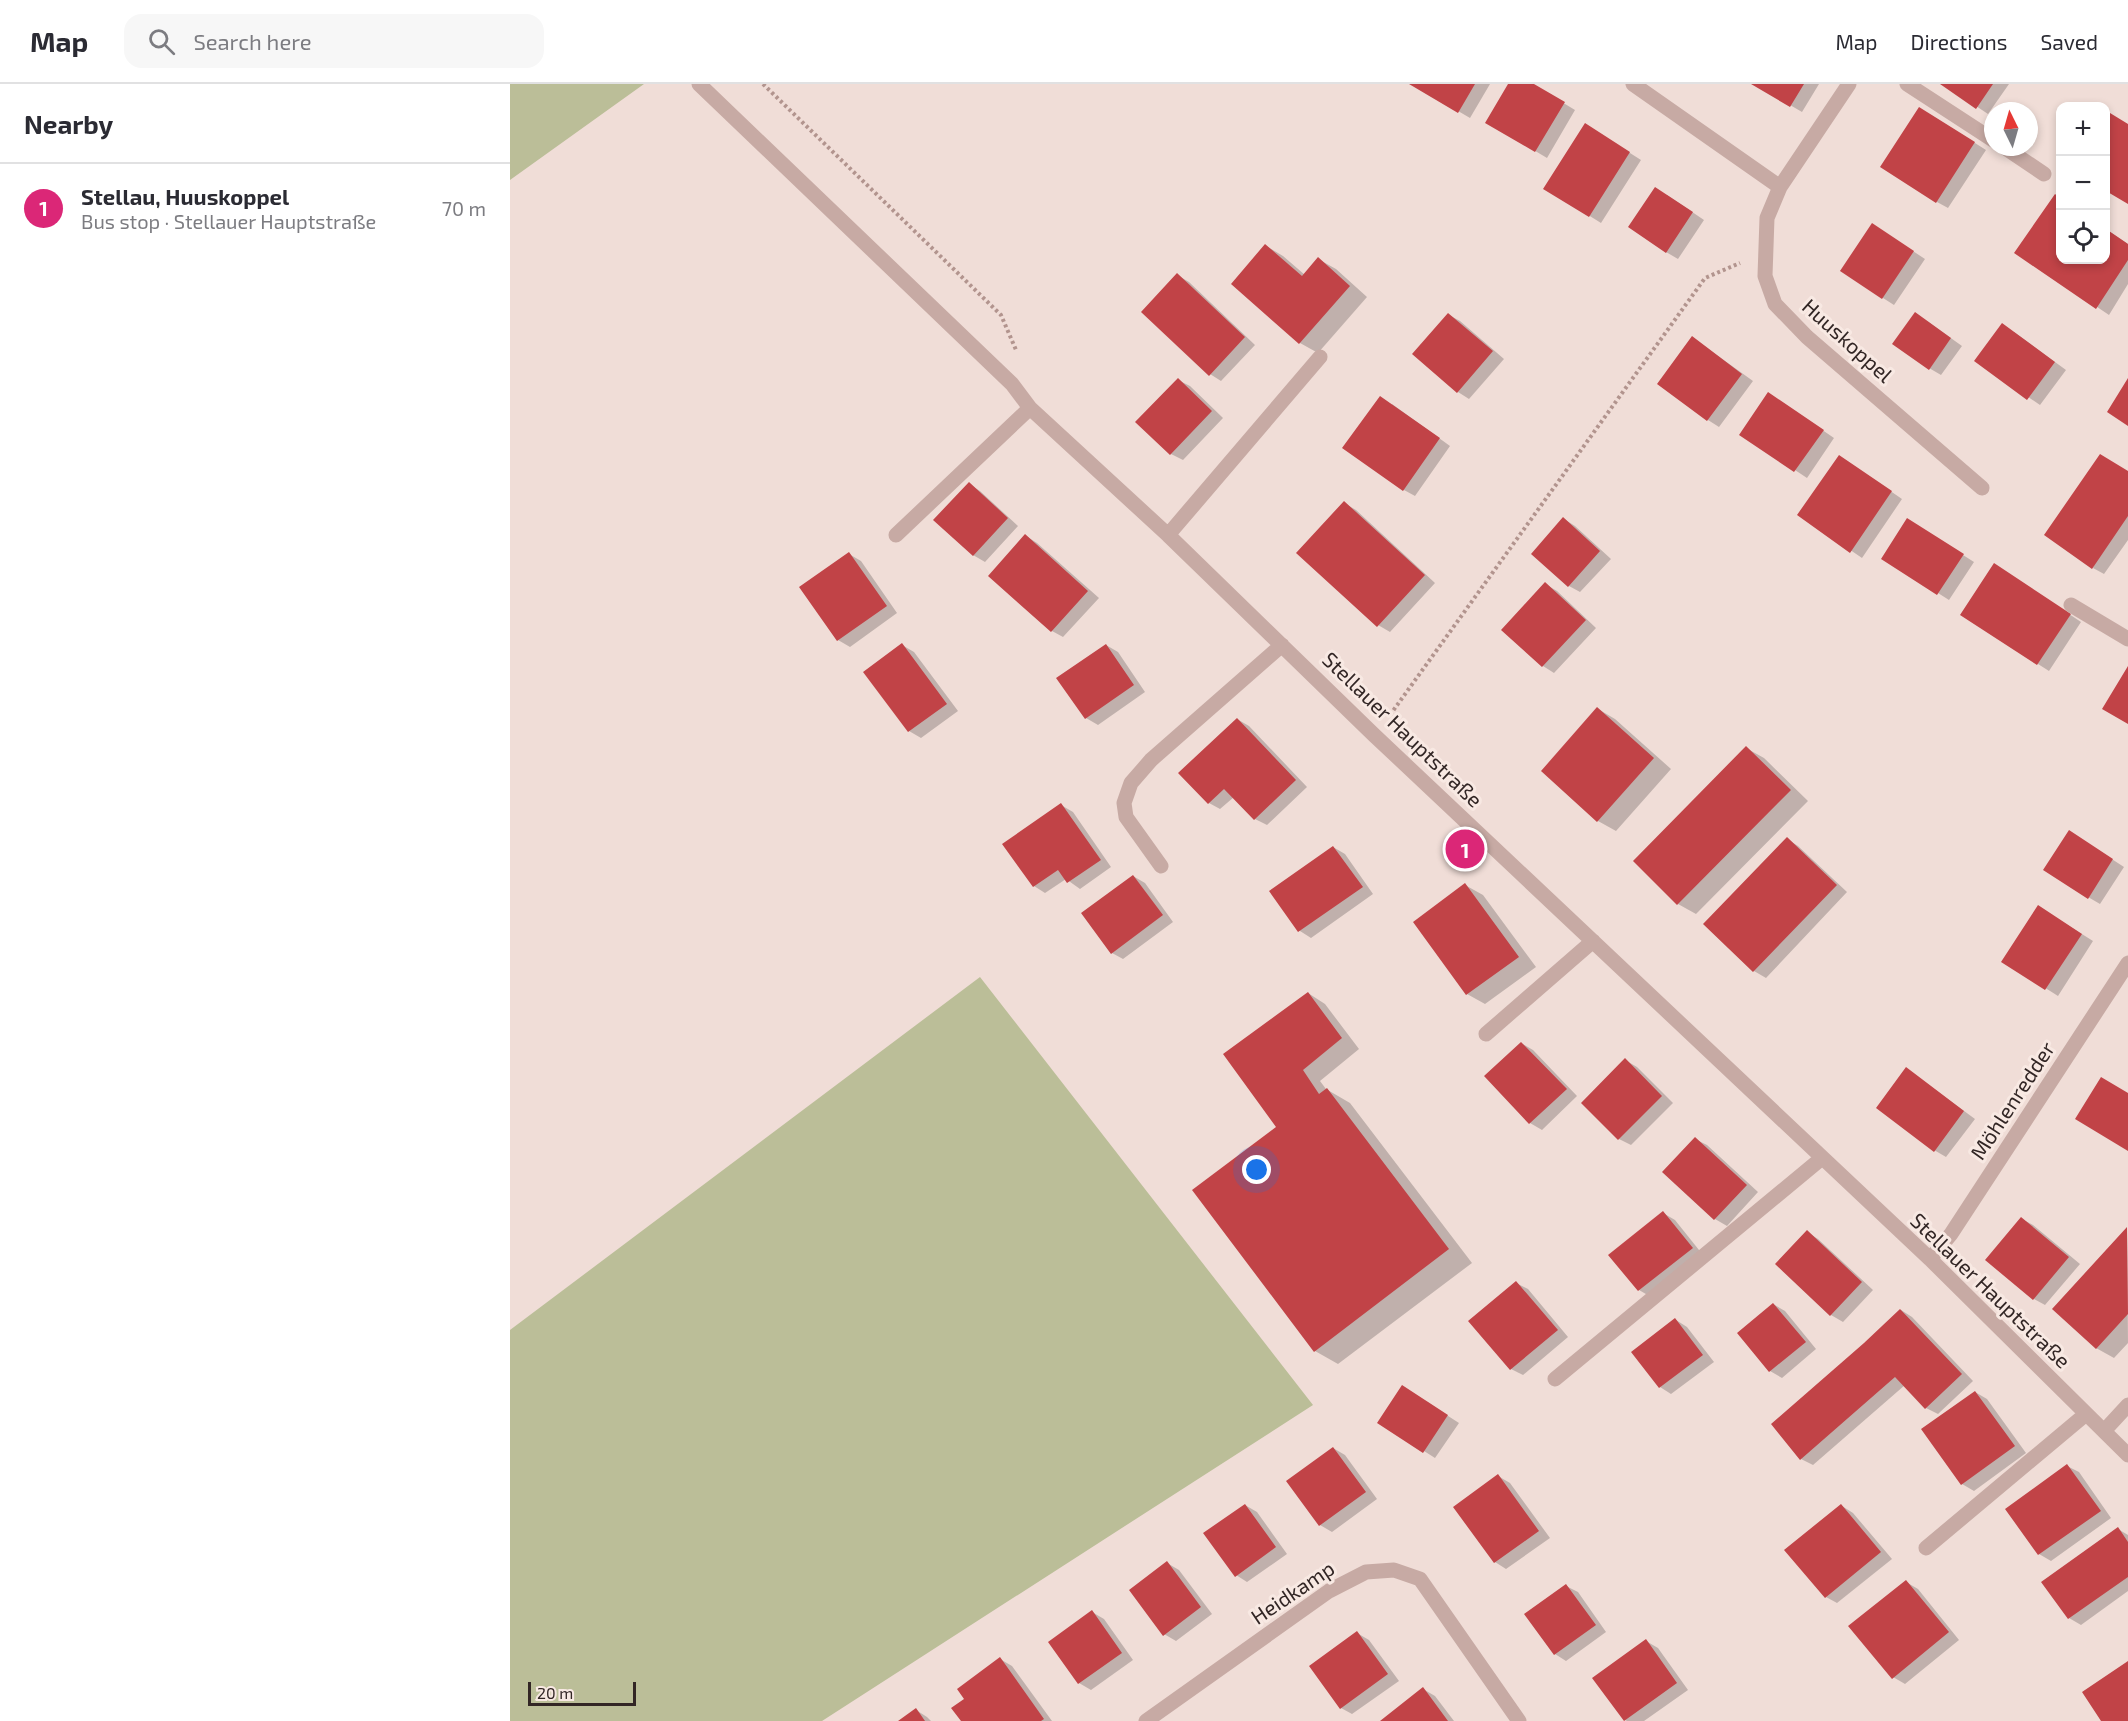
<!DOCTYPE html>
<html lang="en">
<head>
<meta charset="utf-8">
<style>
	:root { --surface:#fff; --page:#f7f7f7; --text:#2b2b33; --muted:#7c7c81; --line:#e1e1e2; --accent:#db2777 }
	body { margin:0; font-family:"Exo 2",sans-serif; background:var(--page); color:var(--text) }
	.controls { position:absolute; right:18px; top:18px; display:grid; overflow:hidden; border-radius:12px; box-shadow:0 3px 9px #0003 }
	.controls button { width:54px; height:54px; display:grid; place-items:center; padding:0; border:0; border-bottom:2px solid var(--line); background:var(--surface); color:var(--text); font:30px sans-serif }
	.compass { position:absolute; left:1474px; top:18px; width:54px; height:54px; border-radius:50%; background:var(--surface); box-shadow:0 3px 9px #0003; rotate:355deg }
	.scale { position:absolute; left:18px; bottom:15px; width:108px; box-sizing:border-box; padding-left:6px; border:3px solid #322625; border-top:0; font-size:16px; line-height:21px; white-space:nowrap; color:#322625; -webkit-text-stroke:4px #f8e9e3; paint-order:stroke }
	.you { position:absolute; left:747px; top:1086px; width:21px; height:21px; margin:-15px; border:4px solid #fff; border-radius:50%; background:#1a73e8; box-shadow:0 0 0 9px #1a73e833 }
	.badge { display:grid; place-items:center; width:39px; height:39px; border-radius:50%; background:var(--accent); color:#fff; font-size:20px; font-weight:700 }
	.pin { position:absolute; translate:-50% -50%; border:3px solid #fff; box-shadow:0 2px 6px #0006 }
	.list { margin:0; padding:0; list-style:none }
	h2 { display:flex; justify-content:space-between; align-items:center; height:78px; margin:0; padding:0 24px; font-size:26px }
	h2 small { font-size:20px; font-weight:400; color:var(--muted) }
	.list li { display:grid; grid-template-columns:39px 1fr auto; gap:18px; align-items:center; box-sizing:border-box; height:90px; padding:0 24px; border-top:2px solid var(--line) }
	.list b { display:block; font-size:22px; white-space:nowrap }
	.list p { margin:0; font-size:20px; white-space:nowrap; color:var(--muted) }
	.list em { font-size:20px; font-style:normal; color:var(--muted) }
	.icon { flex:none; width:33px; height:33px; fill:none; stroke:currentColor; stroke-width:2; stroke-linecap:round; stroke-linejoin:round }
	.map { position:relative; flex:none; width:1618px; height:1637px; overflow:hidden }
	header { display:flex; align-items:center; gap:36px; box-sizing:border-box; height:84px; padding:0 30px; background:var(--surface); border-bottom:2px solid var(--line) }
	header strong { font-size:28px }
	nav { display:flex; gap:33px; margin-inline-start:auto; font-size:21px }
	.search { width:420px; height:54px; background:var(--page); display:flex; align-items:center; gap:15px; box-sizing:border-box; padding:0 21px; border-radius:18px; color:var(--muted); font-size:22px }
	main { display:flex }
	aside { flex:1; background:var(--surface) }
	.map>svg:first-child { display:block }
</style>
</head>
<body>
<header>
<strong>Map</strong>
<div class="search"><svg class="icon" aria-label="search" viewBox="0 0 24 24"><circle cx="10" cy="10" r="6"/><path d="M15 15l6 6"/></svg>Search here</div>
<nav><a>Map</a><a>Directions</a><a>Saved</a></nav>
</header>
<main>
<aside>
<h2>Nearby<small></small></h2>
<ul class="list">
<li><span class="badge">1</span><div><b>Stellau, Huuskoppel</b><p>Bus stop · Stellauer Hauptstraße</p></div><em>70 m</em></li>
</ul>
</aside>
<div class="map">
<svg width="1618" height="1637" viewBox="0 0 1618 1637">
	<rect width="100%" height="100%" fill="#f0ddd7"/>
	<path fill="#bbbe98" d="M0,0H134L0,96Z
		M470,893L803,1321L312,1637H0V1246Z"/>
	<path fill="#0003" d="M902,0H980L960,34Z
		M1000,0H1022L1065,26L1037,74L977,38Z
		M1244,0H1309L1292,28Z
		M1433,0H1499L1478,30Z
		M1421,31L1476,66L1438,124L1427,118Z
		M1600,31L1618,41V119L1596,106V39Z
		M1087,48L1131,76L1091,139L1035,104Z
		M1157,111L1194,136L1168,175L1156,168Z
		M1545,112L1550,115V176H1596V145L1618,160V200L1599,231L1507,169Z
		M1374,148L1415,175L1384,221L1373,214Z
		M756,162L773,172L795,191L808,175L826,185L857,213L808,269L790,259L723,200Z
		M667,191L679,198L745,261L711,297L700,290Z
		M939,231L950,237L994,275L959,315L948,308L904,270Z
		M1417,237L1452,262L1431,291L1419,284Z
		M1504,248L1556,286L1530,321L1466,277Z
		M1183,254L1243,297L1209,343L1198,336Z
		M668,296L680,302L713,334L673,376L661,370Z
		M1270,317L1324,354L1297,394L1231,350Z
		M882,320L940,362L905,412L894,406Z
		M1341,380L1392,415L1352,474L1289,431Z
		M1618,388V456L1594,490L1583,484Z
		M459,400L470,407L508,442L475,478L463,471Z
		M834,419L846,426L925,499L880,548L868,541Z
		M1054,435L1065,442L1101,475L1070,508L1059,502Z
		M1409,443L1464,478L1439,516L1373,474Z
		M516,452L527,459L589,514L553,553L542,547Z
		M339,470L351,477L387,529L340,563L328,556Z
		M1496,488L1571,538L1539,587L1528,580Z
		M1035,500L1047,507L1086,544L1044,589L1033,582Z
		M392,561L404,568L448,627L411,654L399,647Z
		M596,561L608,568L635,608L588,641L576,634Z
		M1088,625L1105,635L1161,685L1106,747L1088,737L1033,687Z
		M727,635L739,642L797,703L757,741L745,735L724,713L710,725L699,719Z
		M1236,664L1254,674L1298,717L1186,830L1168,820L1125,777Z
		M551,721L563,728L601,783L570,805L556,795L535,809L524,802Z
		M1277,755L1288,762L1337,808L1256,894L1244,887L1195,840Z
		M1571,755L1614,783L1590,820L1578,813Z
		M823,763L835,770L863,810L801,854L790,847L761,807Z
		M623,792L635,799L663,838L613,875L602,869Z
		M955,801L973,811L1026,883L975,920L957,910L905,838Z
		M1540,830L1583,857L1548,912L1493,877Z
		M798,909L815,920L849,965L810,997L816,1005L840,1019L962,1179L828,1280L805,1267L769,1043Z
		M1011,959L1023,966L1067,1012L1032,1046L1020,1039L976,992Z
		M1115,976L1127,983L1163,1019L1121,1061L1109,1055Z
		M1397,985L1465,1035L1436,1073L1424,1066Z
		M1185,1055L1197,1061L1248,1108L1217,1142L1205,1135L1154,1088Z
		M1153,1129L1165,1136L1193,1171L1141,1213L1129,1206L1101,1171Z
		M1512,1135L1523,1141L1570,1180L1535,1221L1524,1215Z
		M1617,1145L1618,1259L1604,1274L1586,1264L1544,1225Z
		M1297,1148L1308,1155L1363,1206L1333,1238L1321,1231L1267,1180Z
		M1006,1199L1018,1205L1058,1253L1013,1291L1001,1285Z
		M1263,1220L1275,1227L1306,1265L1272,1294L1260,1287Z
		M1391,1226L1402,1233L1463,1297L1428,1330L1416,1324L1395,1301L1303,1381L1291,1375Z
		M1166,1236L1177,1243L1204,1278L1161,1310L1150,1303Z
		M1465,1308L1477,1315L1516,1369L1464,1407L1452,1400Z
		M904,1310L949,1339L925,1374L914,1367Z
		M823,1364L835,1371L867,1415L822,1448L810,1441Z
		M1557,1382L1569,1388L1601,1434L1541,1477L1529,1470L1497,1425Z
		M988,1392L1000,1399L1040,1454L996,1485L985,1478Z
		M735,1421L747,1428L777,1470L737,1498L726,1491Z
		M1332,1422L1343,1429L1382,1475L1327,1519L1316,1513Z
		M1608,1445L1618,1451V1507L1571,1541L1559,1534L1533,1498Z
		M657,1479L669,1486L702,1530L666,1557L654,1550Z
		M1396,1498L1408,1505L1449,1556L1395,1600L1383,1593Z
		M1056,1502L1068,1508L1096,1548L1056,1577L1045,1570Z
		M582,1528L594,1535L623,1576L581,1606L569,1599Z
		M847,1549L859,1556L889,1597L842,1630L831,1624Z
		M1136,1557L1148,1564L1178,1606L1134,1637H1117L1115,1636Z
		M490,1575L502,1582L542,1637H452L456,1615Z
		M913,1605L925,1612L944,1637H873Z
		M406,1626L417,1633L421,1637H390Z"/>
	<path fill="#c14347" d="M899,0H965L948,29Z
		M998,0H1024L1055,18L1025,68L975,39Z
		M1241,0H1294L1280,23Z
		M1430,0H1483L1466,25Z
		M1409,23L1465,58L1426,119L1370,83Z
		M1600,29L1618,40V120L1596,107V36Z
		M1075,39L1120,68L1079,133L1033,105Z
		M1145,103L1183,128L1156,169L1118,143Z
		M1545,110L1550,114V176H1596V145L1618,160V176L1586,225L1504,169Z
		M1362,139L1404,167L1372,215L1330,187Z
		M755,160L792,192L808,173L840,202L789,260L721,200Z
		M667,189L735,253L699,292L631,228Z
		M1405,228L1441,254L1419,286L1382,260Z
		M938,229L983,267L947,309L902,270Z
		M1492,239L1545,278L1517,316L1464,277Z
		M1182,252L1232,290L1197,337L1147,300Z
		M668,294L702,327L660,371L625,338Z
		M1618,294V342L1597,328Z
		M1258,308L1314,346L1284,388L1229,351Z
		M870,312L930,354L893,407L832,364Z
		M1590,370L1618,387V432L1582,485L1534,451Z
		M1329,371L1382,407L1340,469L1287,431Z
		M459,398L498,434L463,472L423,436Z
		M834,417L915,491L867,543L786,469Z
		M1053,433L1090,467L1058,503L1021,470Z
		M1397,434L1454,470L1427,511L1371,475Z
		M515,450L578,507L541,548L478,492Z
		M339,468L377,522L327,557L289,503Z
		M1484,479L1561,530L1527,581L1450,531Z
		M1035,498L1076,536L1032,583L991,546Z
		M392,559L437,620L398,648L353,588Z
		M596,560L624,601L575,635L546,594Z
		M1618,582V640L1592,625Z
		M1087,623L1144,674L1087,738L1031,687Z
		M727,634L786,696L744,736L714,705L698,720L668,689Z
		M1236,662L1281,706L1167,821L1123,777Z
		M551,719L591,776L557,799L548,786L523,803L492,760Z
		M1559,746L1603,775L1578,815L1533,786Z
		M1277,753L1327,801L1243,888L1193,840Z
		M823,762L853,803L788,848L759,807Z
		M623,791L653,831L601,870L571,829Z
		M955,799L1009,873L956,911L903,838Z
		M1528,821L1572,850L1535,906L1491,878Z
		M798,908L832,954L793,986L809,1010L817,1004L939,1165L804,1268L682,1106L766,1043L713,970Z
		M1011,958L1057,1005L1019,1040L974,992Z
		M1115,974L1152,1012L1108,1056L1071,1019Z
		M1396,983L1454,1027L1424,1068L1366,1024Z
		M1591,993L1618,1009V1067L1565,1035Z
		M1185,1053L1237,1101L1204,1136L1152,1088Z
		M1153,1127L1183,1164L1128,1207L1098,1171Z
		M1511,1133L1559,1173L1523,1216L1475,1176Z
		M1617,1143L1618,1230L1586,1265L1542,1225Z
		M1297,1146L1352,1198L1320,1232L1265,1180Z
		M1006,1197L1048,1246L1000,1286L958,1237Z
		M1263,1219L1296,1258L1259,1288L1227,1249Z
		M1390,1225L1452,1290L1415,1325L1385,1293L1290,1376L1261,1340L1354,1259Z
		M1165,1234L1193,1271L1149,1304L1121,1268Z
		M892,1301L938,1331L913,1369L867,1339Z
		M1465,1307L1505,1362L1451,1401L1411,1345Z
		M823,1363L856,1408L809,1442L776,1397Z
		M1557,1380L1591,1427L1528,1471L1495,1425Z
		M988,1390L1029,1447L984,1479L943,1423Z
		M735,1420L766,1463L725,1493L693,1449Z
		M1331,1420L1371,1468L1315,1514L1274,1466Z
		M1608,1443L1618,1458V1493L1558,1535L1531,1498Z
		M657,1477L691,1523L653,1552L619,1506Z
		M1396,1496L1439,1548L1382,1595L1338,1542Z
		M1056,1500L1086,1541L1044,1571L1014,1530Z
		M582,1526L612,1569L568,1600L538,1558Z
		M847,1547L878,1590L830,1625L799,1582Z
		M1136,1555L1167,1599L1114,1637L1082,1594Z
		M490,1573L534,1635L531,1637H451L441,1624L454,1615L447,1605Z
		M1618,1577V1637H1591L1572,1608Z
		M913,1603L938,1637H870Z
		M406,1624L415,1637H388Z"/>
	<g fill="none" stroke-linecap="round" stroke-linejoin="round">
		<path stroke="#b2948e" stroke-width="4" stroke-dasharray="3 3" stroke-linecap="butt" d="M253,0L491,231L506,266
			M880,631L1195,194L1230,179"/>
		<path stroke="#c7aaa4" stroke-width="15" d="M189,0L502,300L520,324L658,451L864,651L1420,1175L1618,1371
			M1123,0L1270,103
			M1339,0L1270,103L1257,134L1255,192L1265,220L1297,253L1472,404
			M1397,0L1483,56
			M1494,63L1534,90
			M386,451L520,324
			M658,451L810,273
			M1561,521L1618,555
			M651,782L616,733L614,719L621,699L641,676L772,561
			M976,950L1083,857
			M1420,1175L1441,1150L1618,879
			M1045,1295L1312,1074
			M1594,1347L1618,1321
			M1416,1464L1576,1330
			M636,1637L819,1507L856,1488L884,1486L910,1495L1009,1637"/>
	</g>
	<g text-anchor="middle" stroke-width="6" stroke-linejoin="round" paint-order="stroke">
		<g font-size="21" fill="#322625" stroke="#f8e9e3">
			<text transform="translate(1337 257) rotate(42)" y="7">Huuskoppel</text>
			<text transform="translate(892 646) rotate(44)" y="7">Stellauer Hauptstraße</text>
			<text transform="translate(1503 1017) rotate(-57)" y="7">Möhlenredder</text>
			<text transform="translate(1480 1207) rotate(44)" y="7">Stellauer Hauptstraße</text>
			<text transform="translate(783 1509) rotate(-34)" y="7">Heidkamp</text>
		</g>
	</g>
</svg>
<div class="controls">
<button>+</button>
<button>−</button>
<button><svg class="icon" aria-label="locate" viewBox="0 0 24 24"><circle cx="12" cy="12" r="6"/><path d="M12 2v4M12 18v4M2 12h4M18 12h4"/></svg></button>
</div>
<svg class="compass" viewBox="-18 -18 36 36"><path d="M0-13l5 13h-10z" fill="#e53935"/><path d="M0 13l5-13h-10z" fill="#7c7c81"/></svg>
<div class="scale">20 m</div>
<div class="you"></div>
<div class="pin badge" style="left:955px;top:765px">1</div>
</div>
</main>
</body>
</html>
